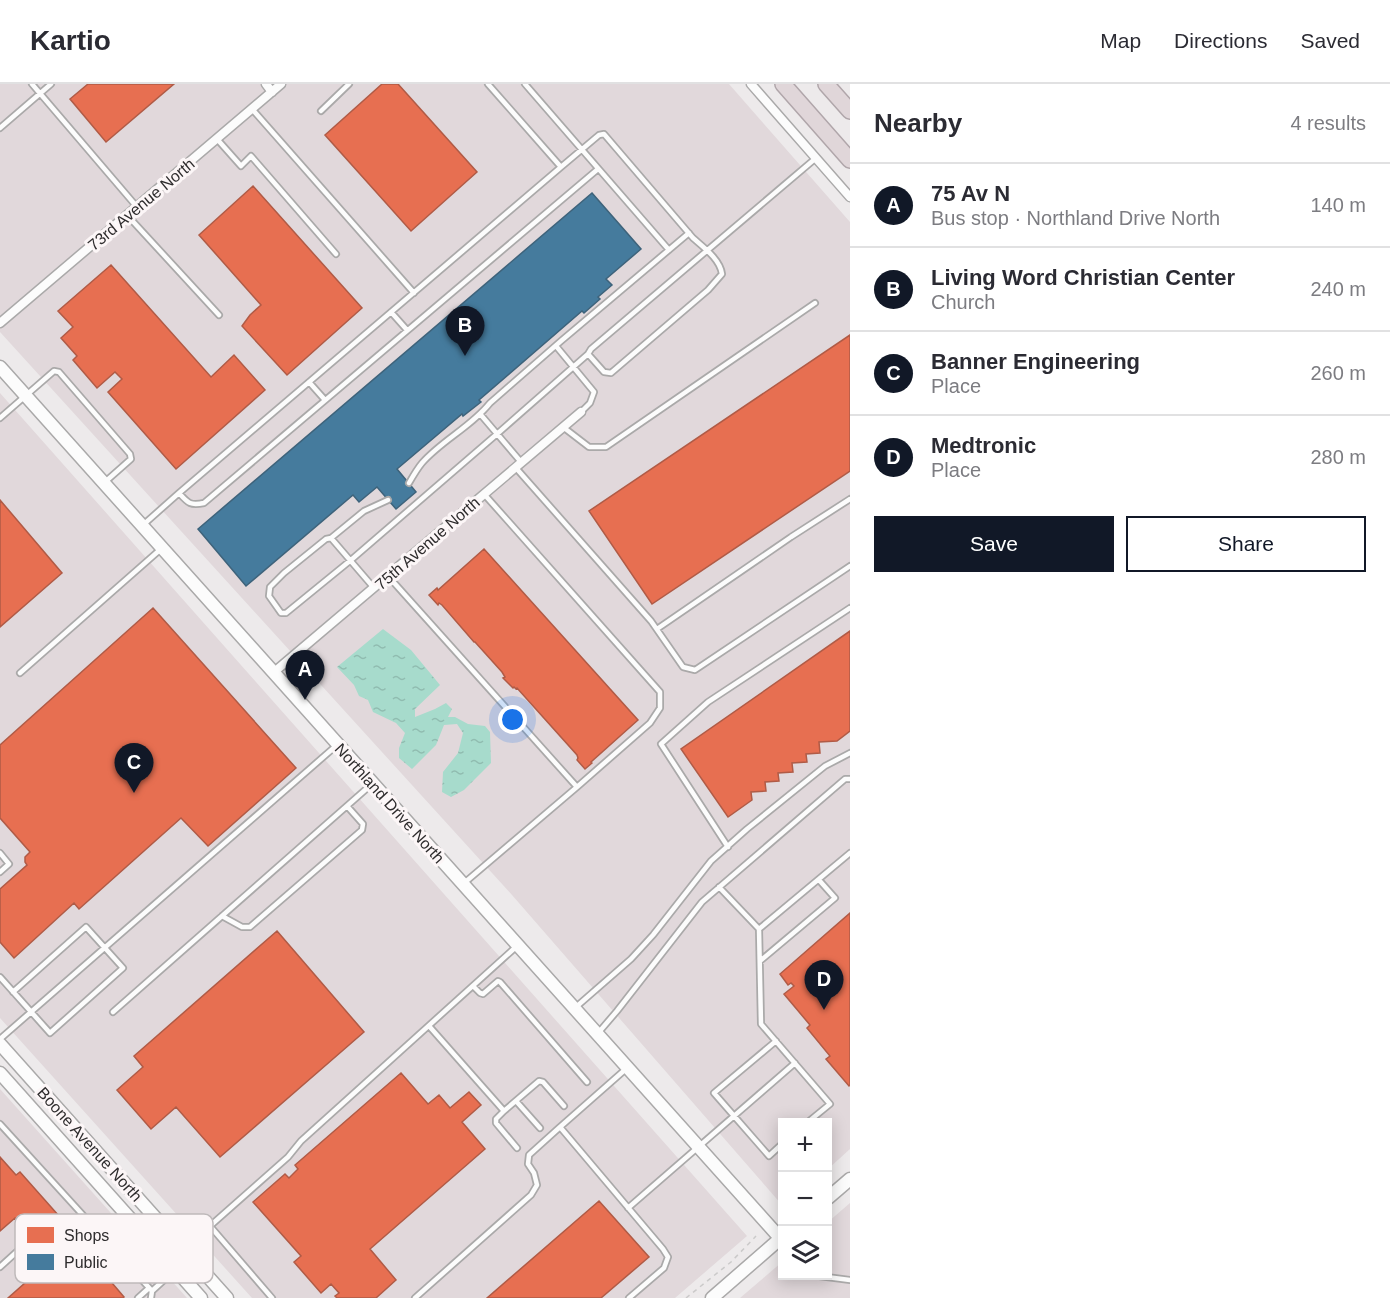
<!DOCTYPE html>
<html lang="en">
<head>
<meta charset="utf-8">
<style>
	:root { --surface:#fff; --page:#f7f7f7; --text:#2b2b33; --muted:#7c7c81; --line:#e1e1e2; --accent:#111827 }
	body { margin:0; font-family:Arial,sans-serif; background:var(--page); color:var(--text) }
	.controls { position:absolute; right:18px; bottom:18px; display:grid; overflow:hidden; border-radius:0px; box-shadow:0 3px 15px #0003 }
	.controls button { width:54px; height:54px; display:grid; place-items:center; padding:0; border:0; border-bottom:2px solid var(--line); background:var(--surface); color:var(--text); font:30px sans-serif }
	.you { position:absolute; left:513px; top:636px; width:21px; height:21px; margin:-15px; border:4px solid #fff; border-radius:50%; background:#1a73e8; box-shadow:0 0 0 9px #1a73e833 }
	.badge { display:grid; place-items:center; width:39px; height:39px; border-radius:50%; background:var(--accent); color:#fff; font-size:20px; font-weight:700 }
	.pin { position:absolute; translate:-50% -50px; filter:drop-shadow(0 2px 3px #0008) }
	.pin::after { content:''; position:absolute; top:32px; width:21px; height:18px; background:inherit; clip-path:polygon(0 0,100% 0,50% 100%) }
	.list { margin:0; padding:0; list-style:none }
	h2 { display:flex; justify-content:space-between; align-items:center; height:78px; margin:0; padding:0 24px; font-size:26px }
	h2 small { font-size:20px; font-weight:400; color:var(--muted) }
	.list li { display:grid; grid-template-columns:39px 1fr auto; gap:18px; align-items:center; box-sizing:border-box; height:84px; padding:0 24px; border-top:2px solid var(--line) }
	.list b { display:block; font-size:22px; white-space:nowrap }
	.list p { margin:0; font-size:20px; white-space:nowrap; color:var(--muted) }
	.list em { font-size:20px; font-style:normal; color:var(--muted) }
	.actions { display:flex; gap:12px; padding:18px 24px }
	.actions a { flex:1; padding:14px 0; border:2px solid var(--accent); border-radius:0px; text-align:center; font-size:21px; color:var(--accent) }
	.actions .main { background:var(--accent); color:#fff }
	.icon { flex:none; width:33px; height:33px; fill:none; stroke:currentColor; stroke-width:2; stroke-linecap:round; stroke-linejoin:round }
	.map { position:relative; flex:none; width:850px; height:1214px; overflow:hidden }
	header { display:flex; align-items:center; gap:36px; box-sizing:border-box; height:84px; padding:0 30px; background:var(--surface); border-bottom:2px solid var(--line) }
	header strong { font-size:28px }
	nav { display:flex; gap:33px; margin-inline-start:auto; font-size:21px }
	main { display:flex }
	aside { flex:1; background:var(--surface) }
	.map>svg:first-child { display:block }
</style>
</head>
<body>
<header>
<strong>Kartio</strong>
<nav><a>Map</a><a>Directions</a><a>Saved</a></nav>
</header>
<main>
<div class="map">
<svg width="850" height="1214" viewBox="0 0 850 1214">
	<defs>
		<pattern id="water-ripples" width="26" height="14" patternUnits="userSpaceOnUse" patternTransform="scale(1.5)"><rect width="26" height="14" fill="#a7dbcc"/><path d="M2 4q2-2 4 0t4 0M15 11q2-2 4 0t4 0" fill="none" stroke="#90bcb0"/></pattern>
	</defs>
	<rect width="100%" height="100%" fill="#edeaeb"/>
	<path fill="#e1d8db" d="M0,0H729L850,138V1065L828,1085V1038H782V1121L512,811L0,248Z
		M0,309L747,1152L675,1214H252L0,934Z
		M0,1005L187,1214H0Z
		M850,1119V1214H740L782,1178V1192H828V1138Z"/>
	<path fill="url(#water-ripples)" d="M383,545L411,566L440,601L415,625V633L435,625L446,619L452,625L448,633H455L468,640L485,642L490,648L491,679L464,706L451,713L442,708L443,688L458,669L463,649L457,640L444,641L436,661L412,685L399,674V664L405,649L396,639L373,628L368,616L359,612L354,601L337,583Z"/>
	<path fill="#e76f51" stroke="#b05b46" stroke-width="1.5" d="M88,0H174L106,58L70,15Z
		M382,0H398L477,88L411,147L325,51Z
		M253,102L362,224L287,291L242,242L250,231L261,221L199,151Z
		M111,181L211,293L234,271L265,306L176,385L108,308L122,295L115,288L97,304L73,276L77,272L61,254L73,243L58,227Z
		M850,251V387L652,520L589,427Z
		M0,416L62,489L0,543Z
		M484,465L638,636L591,678L592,679L585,685L577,676L578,674L577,671L517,604L516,605L514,603L513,604L503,594L505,593L502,588L475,558H474L442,521L439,519L438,521L429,511L437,504L438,506Z
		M153,524L296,684L208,762L181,734L79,825L74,819L14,874L0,858V805L27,781L25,778V773L30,768L0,734V661Z
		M850,547V647L837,657L819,658L820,669L806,670L807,678L792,679L793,688L778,689L779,697L765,698L766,707L751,708L752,716L728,733L681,665Z
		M850,829V1001L849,1002L826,975L830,972L807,944L810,941L784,910L794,902L791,899L788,901L780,890Z
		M277,847L364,948L220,1073L176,1023L151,1045L117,1006L143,983L134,972Z
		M401,989L428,1020L439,1011L450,1024L469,1008L481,1021L462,1038L485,1065L370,1165L396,1196L376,1214H337L335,1212L339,1209L331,1200L321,1209L294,1178L301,1172L253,1118L285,1090L289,1094L298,1085L295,1081Z
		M0,1073L16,1091L20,1088L98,1176L95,1179L124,1213L123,1214H8L52,1175L15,1134L0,1147Z
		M599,1117L649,1173L601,1214H487Z"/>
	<path fill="#457b9d" stroke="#3e637b" stroke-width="1.5" d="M592,109L641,165L606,195L612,201L598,213L600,215L584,229L582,227L479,316L481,318L463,332L462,330L397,385L416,408L396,425L377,403L359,418L353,411L246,502L198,445Z"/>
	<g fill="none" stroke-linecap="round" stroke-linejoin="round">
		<defs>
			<path id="lane" d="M32,0L137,123
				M525,0L669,166
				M252,25L414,209
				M321,27L349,0
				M0,44L51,0
				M217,55L241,82L251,72L336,170
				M561,83L599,51L604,50L693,154C703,163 720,175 722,190L708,206L611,289L604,288L588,270L591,265L816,74
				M127,131L219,231
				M391,228L407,246
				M556,262L594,308L590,319L581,328
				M309,298L325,316
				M481,331L521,378
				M0,334L54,287L59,288L130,370L131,375L105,398
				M563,343L589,363H606L815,219
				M516,384L651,537L683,583L695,586L850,482
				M409,399C413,392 417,385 422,379C442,356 471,343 490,319L561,257L689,149
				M179,409C188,419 190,422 204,419L598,85
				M484,410L660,608V624L650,639L577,703
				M388,416L364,427L331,454L326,455L284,489L270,503L269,512L281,529H286L351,476L497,350L588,270
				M143,441L179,409L561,83L488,0
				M331,454L374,504
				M388,492L577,703L463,800
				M657,545L791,453L850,415
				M20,589L162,464
				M728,763L661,660L708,618L850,524
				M0,769L9,780L0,788
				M719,803L759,845L850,769
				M222,832L242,843H250L362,746L363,740L347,722
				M759,845L761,940L830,1020L808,1038
				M760,877L835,814L819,796
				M0,893C17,912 34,931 50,949L123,884L86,843L13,908
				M473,902L480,909L483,910L498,897L500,898L587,998
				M576,923L631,875L653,851L711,777L747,745L825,682L850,669
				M113,928L373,699
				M429,942L504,1027L496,1035V1039L517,1064
				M599,948L617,927L702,818L845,695H850
				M0,955L337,661
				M776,957L714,1009L769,1072L782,1060
				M627,984L560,1043L663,1165L668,1173L664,1184L629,1214
				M516,1017L540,1044
				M504,1027L539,997L543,998L564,1022
				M0,1040L152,1207
				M628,1124L795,979
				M0,1183L22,1163
				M819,1192L850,1196
				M138,1214L149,1204
				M151,1214L152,1207L176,1185L184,1166L191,1157L210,1142
				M272,1214L210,1142L288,1073L301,1057L517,862
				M415,1214L531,1111L537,1101L534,1089L528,1080L529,1071L560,1043"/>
			<path id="street" d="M266,0L272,8
				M751,0L850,113
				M0,239L281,0
				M273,589L581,328"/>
			<path id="secondary" d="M0,283L781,1155
				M0,960L227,1214
				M0,989L201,1214
				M828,1114L850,1095
				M712,1214L782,1153"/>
			<path id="highway" d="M783,0L850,76
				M826,0L850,27"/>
		</defs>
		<use href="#lane" stroke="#aaa9a9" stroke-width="8"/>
		<use href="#street" stroke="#aaa9a9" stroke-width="11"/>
		<use href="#secondary" stroke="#aaa9a9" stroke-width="15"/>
		<use href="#highway" stroke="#b0a6aa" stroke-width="18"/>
		<path stroke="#cbcaca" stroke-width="1.5" stroke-dasharray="4.5 4.5" stroke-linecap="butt" d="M686,1214L731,1178L756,1152"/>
		<use href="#lane" stroke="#fcfcfc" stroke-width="4.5"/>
		<use href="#street" stroke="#fcfcfc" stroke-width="8"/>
		<use href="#secondary" stroke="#fcfcfc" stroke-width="12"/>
		<use href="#highway" stroke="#e0d6d9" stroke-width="15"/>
	</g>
	<g text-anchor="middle" stroke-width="6" stroke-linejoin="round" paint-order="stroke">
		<g font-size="16" fill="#2e2c2d" stroke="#fcf6f7">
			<text transform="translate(141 120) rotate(-40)" y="6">73rd Avenue North</text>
			<text transform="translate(427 459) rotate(-41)" y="6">75th Avenue North</text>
			<text transform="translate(390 719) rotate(48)" y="6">Northland Drive North</text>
			<text transform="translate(90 1060) rotate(48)" y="6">Boone Avenue North</text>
		</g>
	</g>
	<rect x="15" y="1130" width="198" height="69" rx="9" fill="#fcf6f7" stroke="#beb9ba" stroke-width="1.5"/>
	<rect x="27" y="1143" width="27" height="16" fill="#e76f51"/>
	<rect x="27" y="1170" width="27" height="16" fill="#457b9d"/>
	<g font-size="16" fill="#2e2c2d">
		<text x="64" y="1157">Shops</text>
		<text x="64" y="1184">Public</text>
	</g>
</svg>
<div class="controls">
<button>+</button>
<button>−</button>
<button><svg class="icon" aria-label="layers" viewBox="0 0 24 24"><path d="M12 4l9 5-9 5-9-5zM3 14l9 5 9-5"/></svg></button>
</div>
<div class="you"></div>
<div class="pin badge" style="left:305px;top:616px">A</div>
<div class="pin badge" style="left:465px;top:272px">B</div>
<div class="pin badge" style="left:134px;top:709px">C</div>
<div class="pin badge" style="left:824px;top:926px">D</div>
</div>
<aside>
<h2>Nearby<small>4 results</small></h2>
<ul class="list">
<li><span class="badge">A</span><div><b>75 Av N</b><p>Bus stop · Northland Drive North</p></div><em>140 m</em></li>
<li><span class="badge">B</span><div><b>Living Word Christian Center</b><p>Church</p></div><em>240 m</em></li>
<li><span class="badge">C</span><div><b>Banner Engineering</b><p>Place</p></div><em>260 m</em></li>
<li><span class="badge">D</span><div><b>Medtronic</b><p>Place</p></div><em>280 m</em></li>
</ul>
<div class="actions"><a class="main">Save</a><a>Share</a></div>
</aside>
</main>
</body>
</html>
